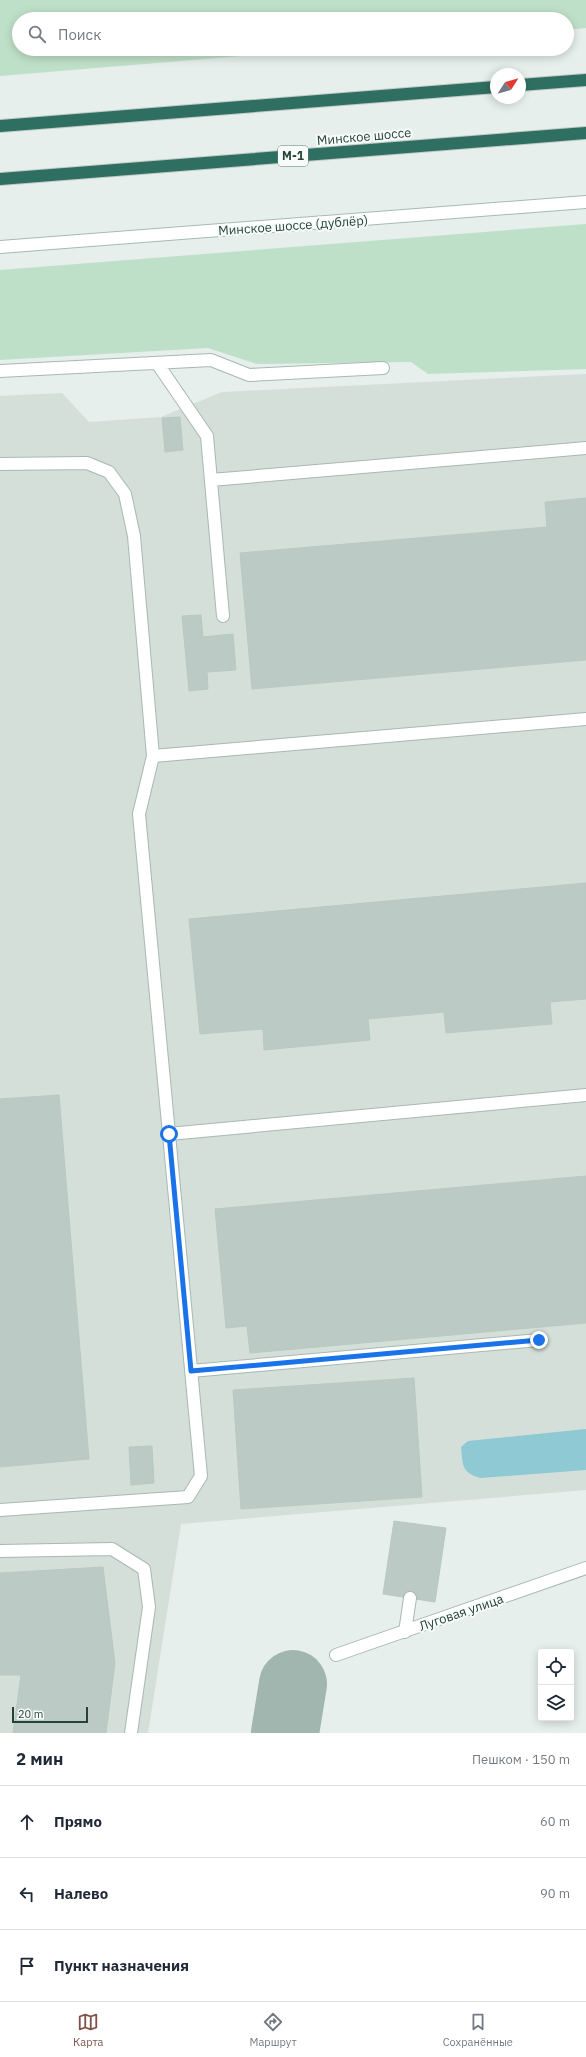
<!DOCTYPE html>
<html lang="ru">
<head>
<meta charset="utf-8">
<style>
	:root { --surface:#fff; --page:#f6f6f7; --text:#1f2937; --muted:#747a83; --line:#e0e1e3; --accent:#7f5249 }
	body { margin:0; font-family:"IBM Plex Sans",sans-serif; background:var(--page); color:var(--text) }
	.controls { position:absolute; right:12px; bottom:12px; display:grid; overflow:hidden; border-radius:4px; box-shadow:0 2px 10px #0003 }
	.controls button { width:36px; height:36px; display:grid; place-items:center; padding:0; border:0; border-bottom:1px solid var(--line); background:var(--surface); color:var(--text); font:20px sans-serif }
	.compass { position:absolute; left:490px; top:68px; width:36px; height:36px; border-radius:50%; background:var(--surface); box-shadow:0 2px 10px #0003; rotate:54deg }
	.scale { position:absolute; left:12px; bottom:10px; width:76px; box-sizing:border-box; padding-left:4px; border:2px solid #24423a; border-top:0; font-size:11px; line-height:14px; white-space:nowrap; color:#24423a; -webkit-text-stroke:3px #f7fbf9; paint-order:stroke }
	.stop { position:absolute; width:12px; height:12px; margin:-9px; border:3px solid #1a73e8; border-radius:50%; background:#fff }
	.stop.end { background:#1a73e8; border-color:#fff; box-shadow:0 1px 4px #0008 }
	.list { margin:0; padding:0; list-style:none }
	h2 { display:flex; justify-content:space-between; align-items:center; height:52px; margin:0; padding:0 16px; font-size:17px }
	h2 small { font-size:13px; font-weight:400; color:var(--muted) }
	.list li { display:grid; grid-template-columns:26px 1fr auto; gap:12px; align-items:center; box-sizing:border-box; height:72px; padding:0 16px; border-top:1px solid var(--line) }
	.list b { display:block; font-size:15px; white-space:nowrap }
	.list em { font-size:13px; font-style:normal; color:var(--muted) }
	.icon { flex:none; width:22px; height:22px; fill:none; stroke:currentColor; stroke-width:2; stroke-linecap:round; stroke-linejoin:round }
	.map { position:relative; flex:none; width:586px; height:1733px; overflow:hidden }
	.search { position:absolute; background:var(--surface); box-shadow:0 2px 10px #0003; left:12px; right:12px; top:12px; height:44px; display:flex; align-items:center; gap:10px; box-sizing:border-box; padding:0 14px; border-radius:22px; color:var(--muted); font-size:15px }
	.sheet { height:268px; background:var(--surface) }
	nav { display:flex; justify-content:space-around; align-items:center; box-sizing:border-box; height:56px; border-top:1px solid var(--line); background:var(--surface); font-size:11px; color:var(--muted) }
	nav a { display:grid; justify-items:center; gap:2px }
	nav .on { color:var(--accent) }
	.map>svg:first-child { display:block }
</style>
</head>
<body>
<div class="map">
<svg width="586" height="1733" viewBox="0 0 586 1733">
	<rect width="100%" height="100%" fill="#e6efeb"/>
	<path fill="#d4dfda" d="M586,374V1490L181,1524L148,1733H0V396L62,393L89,422L161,417L222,392Z"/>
	<path fill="#bfe0c8" d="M0,0H586V28L567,30V19H19V49H327L0,76Z
		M586,224V369L428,374L411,362L257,364L208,348L0,360V270Z"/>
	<path fill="#8ec9d4" d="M586,1429V1470L480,1478C461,1472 463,1465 461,1447L468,1441Z"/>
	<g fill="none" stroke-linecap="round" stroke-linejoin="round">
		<path stroke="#a2b6b0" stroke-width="68" d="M285,1733L293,1684"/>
	</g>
	<path fill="#bbcac4" stroke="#b8c9c2" d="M180,417L183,450L165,452L162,418Z
		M586,498V660L252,689L240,553L547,527L545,502Z
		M201,615L203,637L233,634L236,670L207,672L208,689L189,691L182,616Z
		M586,883V999L550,1002L552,1024L446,1033L444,1012L368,1019L370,1040L264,1050L263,1029L200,1034L189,919Z
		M59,1095L89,1459L0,1467V1099Z
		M586,1176V1323L250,1353L247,1326L226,1328L215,1209Z
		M414,1378L422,1497L241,1509L233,1390Z
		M152,1446L154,1483L131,1485L129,1447Z
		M394,1521L446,1528L435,1602L383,1594Z
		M103,1567L115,1663L106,1733H13L21,1675H0V1573Z"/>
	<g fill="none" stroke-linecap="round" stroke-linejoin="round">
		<defs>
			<path id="lane" d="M157,363L207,436L223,616
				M0,371L211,360L249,375L383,368
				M0,464L87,463L109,472L125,494L134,536L153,756L139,814L201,1476L188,1497L0,1510
				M211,480L586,448
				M153,756L586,719
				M169,1134L586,1095
				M191,1371L539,1340
				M0,1551L112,1549L144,1569L149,1607L131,1733
				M405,1632L410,1598
				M336,1655L586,1568"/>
			<path id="secondary" d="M0,247L586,202"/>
			<path id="highway" d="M520,85L586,80
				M0,126L496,87
				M0,179L586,133"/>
		</defs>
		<use href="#lane" stroke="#a8b8b2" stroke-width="14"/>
		<use href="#secondary" stroke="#a4bbb3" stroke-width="14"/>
		<use href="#highway" stroke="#c2cac8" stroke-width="14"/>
		<use href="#lane" stroke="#fff" stroke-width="12"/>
		<use href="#secondary" stroke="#fff" stroke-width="12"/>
		<use href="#highway" stroke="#2f6f62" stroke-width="12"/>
	</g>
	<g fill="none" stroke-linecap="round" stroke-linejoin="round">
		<path stroke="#1a73e8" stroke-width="5" d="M169,1134L191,1371L539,1340"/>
	</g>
	<g text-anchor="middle" stroke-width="4" stroke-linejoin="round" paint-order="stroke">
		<rect fill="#f7fbf9" stroke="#637a73" stroke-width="1" x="278" y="146" width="30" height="20" rx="3"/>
		<g font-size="12" font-weight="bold" fill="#24423a">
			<text x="293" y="160">М-1</text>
		</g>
		<g font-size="13" fill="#24423a" stroke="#f7fbf9">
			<text transform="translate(364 136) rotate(-5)" y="5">Минское шоссе</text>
			<text transform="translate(293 225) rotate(-4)" y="5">Минское шоссе (дублёр)</text>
			<text transform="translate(461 1612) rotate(-19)" y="5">Луговая улица</text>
		</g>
	</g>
</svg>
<div class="controls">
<button><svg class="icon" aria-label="locate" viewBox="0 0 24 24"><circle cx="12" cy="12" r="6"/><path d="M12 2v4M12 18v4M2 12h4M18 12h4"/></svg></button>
<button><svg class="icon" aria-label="layers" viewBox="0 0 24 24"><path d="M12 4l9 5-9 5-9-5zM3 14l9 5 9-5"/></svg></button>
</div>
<svg class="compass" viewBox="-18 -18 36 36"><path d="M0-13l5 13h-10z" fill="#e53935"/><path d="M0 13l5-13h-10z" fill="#747a83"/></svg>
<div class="scale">20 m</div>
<div class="stop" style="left:169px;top:1134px"></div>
<div class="stop end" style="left:539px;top:1340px"></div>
<div class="search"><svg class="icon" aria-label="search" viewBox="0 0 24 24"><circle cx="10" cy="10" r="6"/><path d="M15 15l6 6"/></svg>Поиск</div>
</div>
<section class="sheet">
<h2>2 мин<small>Пешком · 150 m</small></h2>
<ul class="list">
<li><svg class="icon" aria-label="ahead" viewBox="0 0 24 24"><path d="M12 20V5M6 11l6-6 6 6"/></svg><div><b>Прямо</b></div><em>60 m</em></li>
<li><svg class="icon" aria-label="left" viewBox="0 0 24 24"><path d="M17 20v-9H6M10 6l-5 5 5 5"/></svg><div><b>Налево</b></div><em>90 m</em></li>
<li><svg class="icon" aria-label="arrive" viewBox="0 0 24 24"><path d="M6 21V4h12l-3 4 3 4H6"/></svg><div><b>Пункт назначения</b></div></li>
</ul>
</section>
<nav>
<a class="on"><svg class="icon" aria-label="map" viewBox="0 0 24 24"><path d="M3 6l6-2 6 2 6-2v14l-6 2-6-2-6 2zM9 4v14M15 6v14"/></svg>Карта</a>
<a><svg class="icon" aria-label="directions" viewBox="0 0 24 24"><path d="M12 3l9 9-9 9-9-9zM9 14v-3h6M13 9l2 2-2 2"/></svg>Маршрут</a>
<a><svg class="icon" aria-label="saved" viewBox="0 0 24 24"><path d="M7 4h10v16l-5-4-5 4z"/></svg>Сохранённые</a>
</nav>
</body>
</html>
